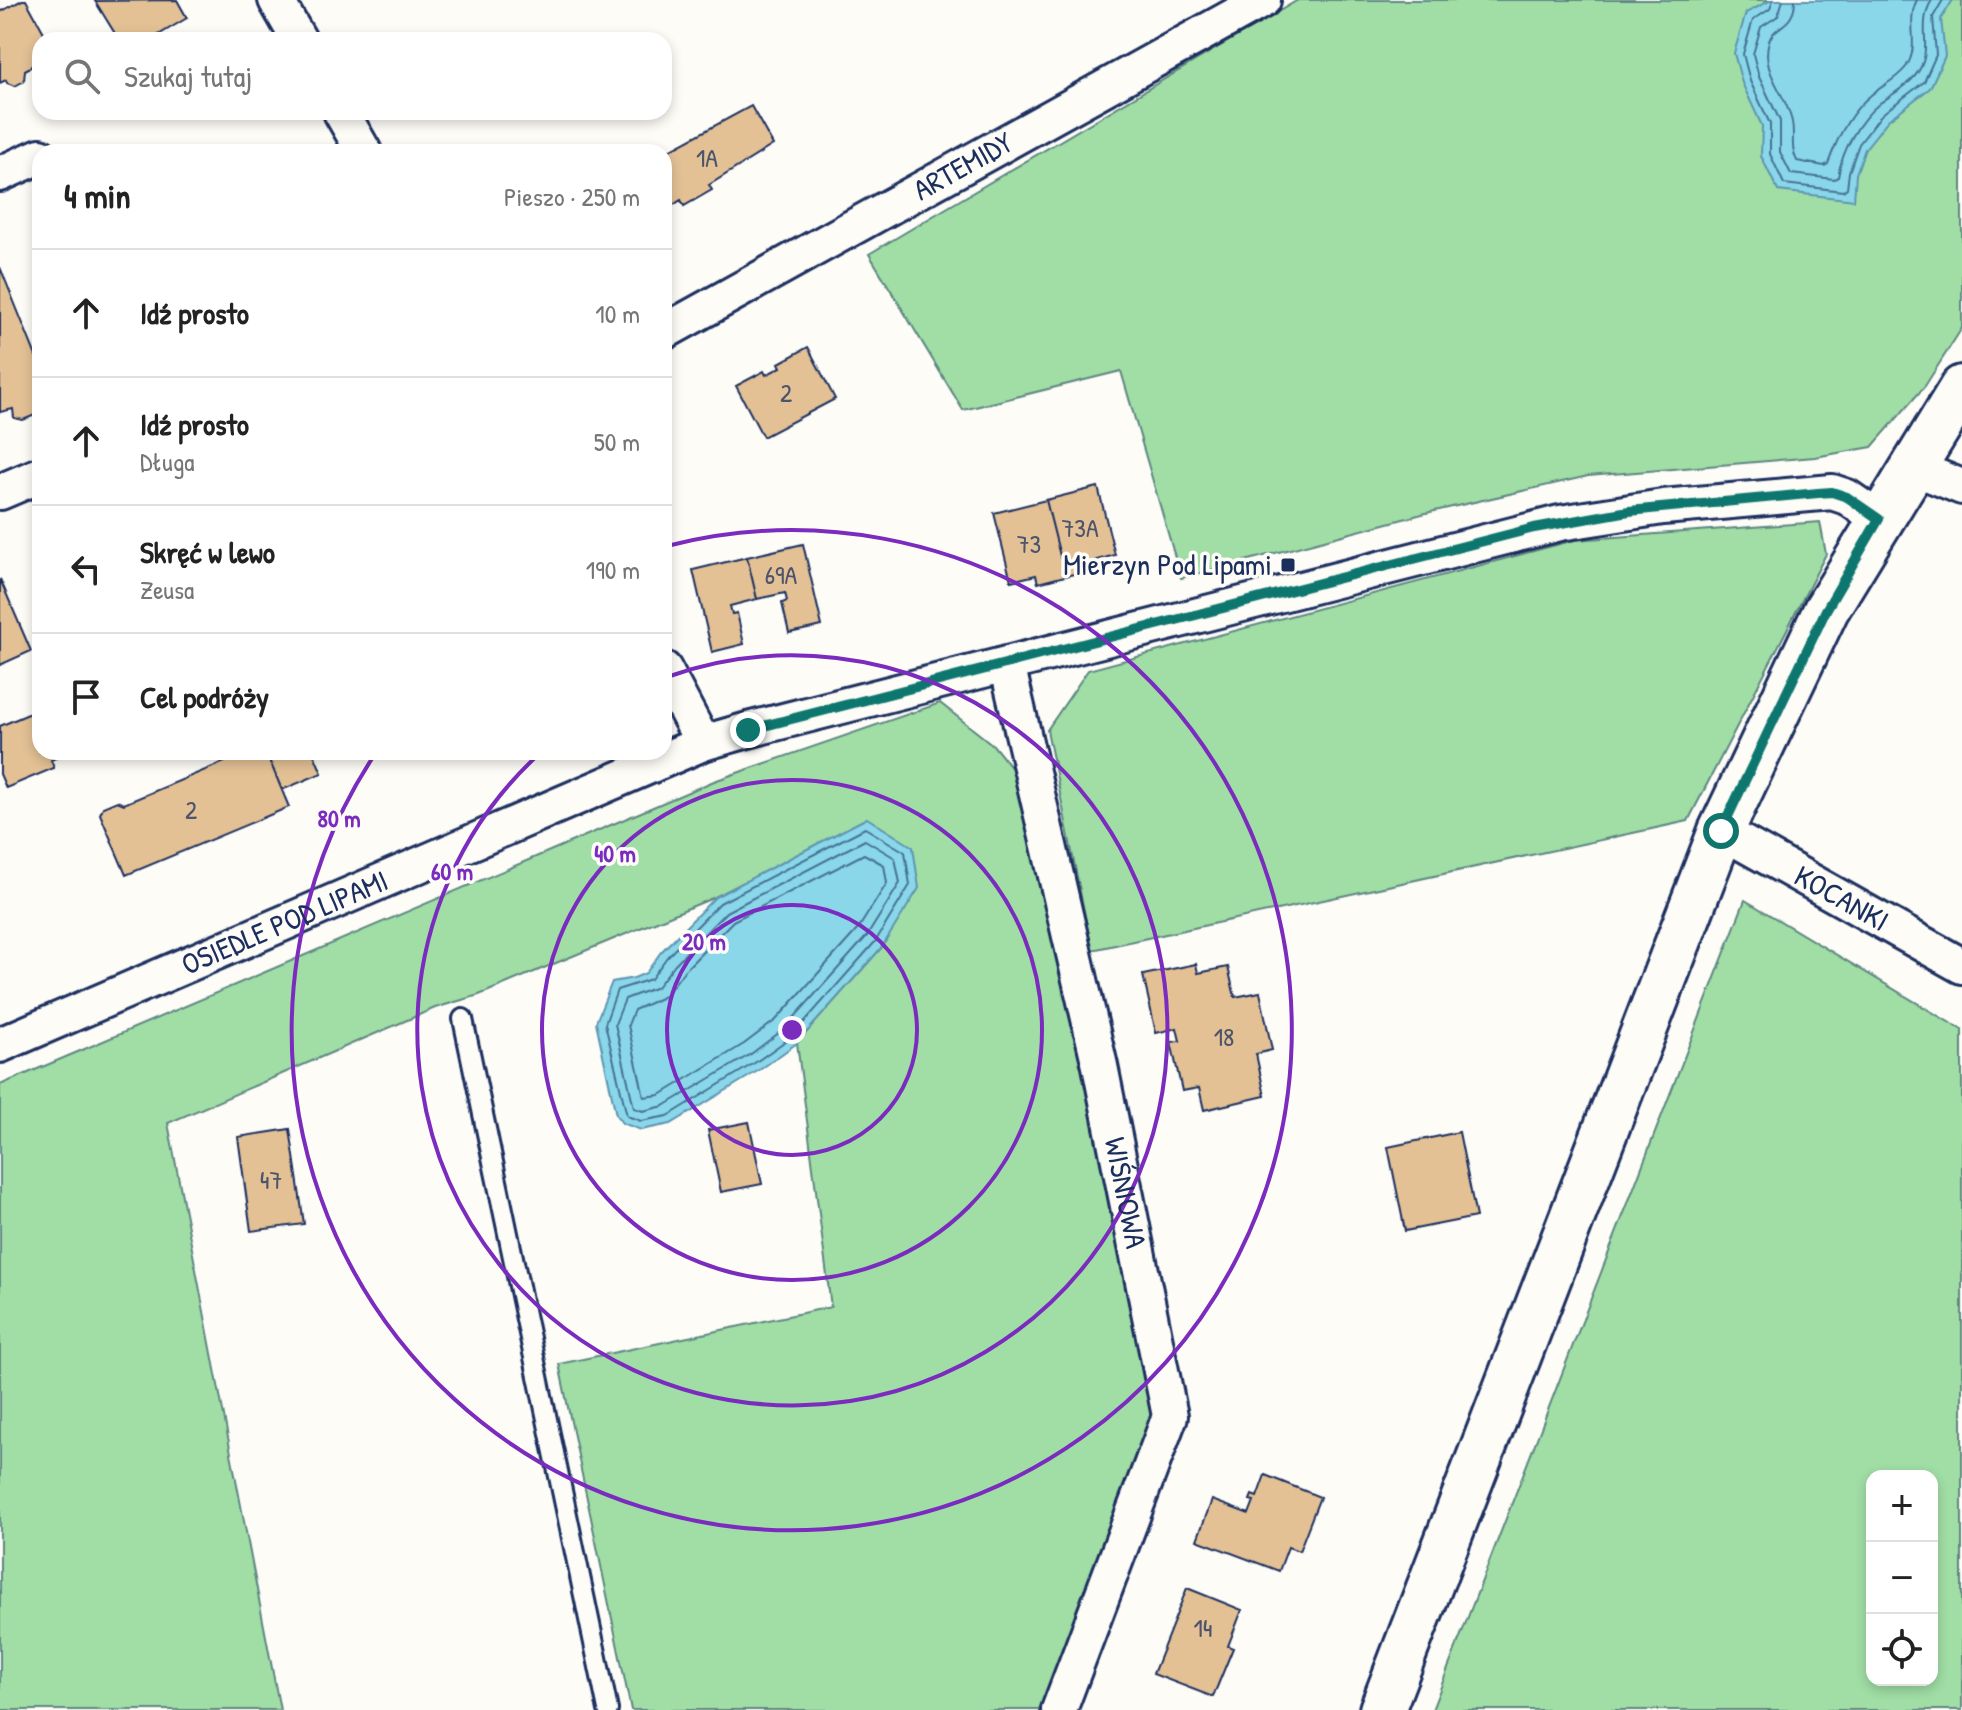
<!DOCTYPE html>
<html lang="pl">
<head>
<meta charset="utf-8">
<style>
	:root { --surface:#fff; --page:#f2f2f2; --text:#222; --muted:#767676; --line:#e0e0e0 }
	body { margin:0; font-family:"Patrick Hand",sans-serif; background:var(--page); color:var(--text) }
	.controls { position:absolute; right:24px; bottom:24px; display:grid; overflow:hidden; border-radius:16px; box-shadow:0 4px 12px #0003 }
	.controls button { width:72px; height:72px; display:grid; place-items:center; padding:0; border:0; border-bottom:2px solid var(--line); background:var(--surface); color:var(--text); font:40px sans-serif }
	.stop { position:absolute; width:24px; height:24px; margin:-18px; border:6px solid #0f766e; border-radius:50%; background:#fff }
	.stop.end { background:#0f766e; border-color:#fff; box-shadow:0 2px 8px #0008 }
	.list { margin:0; padding:0; list-style:none }
	h2 { display:flex; justify-content:space-between; align-items:center; height:104px; margin:0; padding:0 32px; font-size:34px }
	h2 small { font-size:26px; font-weight:400; color:var(--muted) }
	.list li { display:grid; grid-template-columns:52px 1fr auto; gap:24px; align-items:center; box-sizing:border-box; height:128px; padding:0 32px; border-top:2px solid var(--line) }
	.list b { display:block; font-size:30px; white-space:nowrap }
	.list p { margin:0; font-size:26px; white-space:nowrap; color:var(--muted) }
	.list em { font-size:26px; font-style:normal; color:var(--muted) }
	.icon { flex:none; width:44px; height:44px; fill:none; stroke:currentColor; stroke-width:2; stroke-linecap:round; stroke-linejoin:round }
	.map { position:relative; flex:none; width:1962px; height:1710px; overflow:hidden }
	.search { position:absolute; background:var(--surface); box-shadow:0 4px 12px #0003; left:32px; top:32px; width:640px; height:88px; display:flex; align-items:center; gap:20px; box-sizing:border-box; padding:0 28px; border-radius:24px; color:var(--muted); font-size:30px }
	.panel { position:absolute; background:var(--surface); box-shadow:0 4px 12px #0003; left:32px; top:144px; width:640px; height:616px; border-radius:24px }
	.map>svg:first-child { display:block }
</style>
</head>
<body>
<div class="map">
<svg width="1962" height="1710" viewBox="0 0 1962 1710">
	<rect width="100%" height="100%" fill="#fdfcf7"/>
	<filter id="ink" filterUnits="userSpaceOnUse"><feTurbulence type="fractalNoise" baseFrequency=".0125" numOctaves="2"/><feDisplacementMap in="SourceGraphic" scale="16" xChannelSelector="R" yChannelSelector="G"/><feConvolveMatrix kernelMatrix="1 2 1 2 8 2 1 2 1" color-interpolation-filters="sRGB"/></filter>
	<g filter="url(#ink)">
		<path fill="#a0dea5" stroke="#5e8682" stroke-width="2" fill-rule="evenodd" d="M1298,0H1962V328L1925,386L1872,447L1815,457L1588,476L1426,513L1181,578L1121,371L963,410L869,254Z
			M1820,522L1826,554L1688,821L1092,950L1047,730L1088,670L1575,540Z
			M940,703L993,745L1034,796L1157,1415L1039,1710H631L559,1364L831,1307L797,1043L882,947L746,881L715,897L479,995L435,1008L168,1123L280,1710H0V1085L714,781Z
			M1745,900L1962,1030V1710H1432ZM1872,1476H1932V1680H1872Z"/>
		<path fill="#8ad7e9" stroke="#5e94b1" stroke-width="2" d="M1771,0H1953L1941,19L1945,56L1930,88L1888,120L1865,149L1856,174L1854,200L1778,191L1761,156L1762,126L1742,83L1734,53L1746,13Z
			M867,818L913,847L919,888L882,947L797,1043L761,1069L671,1124L641,1130L622,1123L616,1115L596,1022L612,982L634,978L646,973L661,952L715,897Z"/>
		<g fill="none" stroke-linecap="round" stroke-linejoin="round">
			<path stroke="#477296" stroke-width="2" d="M1773,0L1770,9L1753,20L1743,54L1750,81L1770,124V154L1784,184L1843,191L1847,188L1849,172L1859,144L1882,114L1924,82L1936,55L1933,17L1943,0
				M1783,0L1778,16L1761,27L1753,54L1759,77L1780,121V152L1791,174L1834,179L1838,177C1842,150 1859,120 1880,103C1891,95 1906,87 1915,76C1936,51 1915,27 1932,0
				M1795,0C1794,29 1775,23 1769,41C1760,70 1784,91 1791,118C1796,134 1789,145 1797,161L1824,166L1828,164C1837,138 1850,112 1871,95C1882,86 1898,78 1906,67C1921,46 1905,22 1917,0
				M865,828L905,852L910,885L875,942L791,1037L756,1062L668,1116L641,1121L627,1116L605,1024L617,990L651,979L667,957L720,903Z
				M865,840L895,858L900,883L867,936L784,1029L751,1054L664,1106L643,1111L634,1108L615,1024L625,999L657,987L675,964L726,912Z
				M864,854L884,865L887,883L858,929L776,1020L744,1044L660,1095L644,1097L628,1025L634,1010L665,996L684,971L733,921Z"/>
		</g>
		<path fill="#e3c195" stroke="#1b2f5e" stroke-width="2" d="M22,0H26L48,40H40V62L25,70L24,81L15,86L7,83L6,80L0,83V12Z
			M177,0L187,18L150,40H119L95,1Z
			M751,106L773,145L709,185L712,190L684,206L681,200L670,207L664,197V153Z
			M0,267L40,366V413L23,420L14,418L13,409L0,412Z
			M808,347L835,399L763,437L736,386L764,371L766,375L781,367L779,363Z
			M1098,487L1115,555L1090,562L1092,570L1065,576L1046,500Z
			M1046,500L1065,576L1038,583L1036,575L1011,581L994,513Z
			M803,544L822,626L789,633L782,603L787,601L785,593L757,599L747,557Z
			M747,557L757,599L730,606L732,614L737,613L744,644L712,652L693,570Z
			M0,579L31,651L0,665Z
			M40,709V752H69L51,760L54,768L6,788L0,774V726Z
			M241,752H266L289,807L126,875L100,814L103,807L117,801L124,804L239,756Z
			M266,752H313L322,773L282,790Z
			M1196,964L1198,973L1228,967L1235,997L1260,992L1272,1050L1256,1054L1265,1096L1204,1110L1199,1088L1182,1091L1171,1042L1180,1041L1177,1028L1156,1033L1143,975Z
			M749,1122L762,1184L721,1192L708,1130Z
			M290,1129L304,1224L251,1231L238,1137Z
			M1459,1132L1476,1217L1405,1231L1388,1147Z
			M1265,1475L1320,1497L1299,1551L1288,1547L1279,1571L1197,1540L1212,1500L1249,1514L1254,1501L1250,1500L1252,1495L1257,1497Z
			M1187,1588L1242,1610L1228,1646L1233,1648L1213,1697L1153,1674Z"/>
		<g fill="none" stroke-linecap="round" stroke-linejoin="round">
			<defs>
				<path id="lane" d="M463,1019L608,1710"/>
				<g id="street">
					<path d="M276,0L299,40"/>
					<path d="M341,112L364,152"/>
					<path d="M0,174L40,156"/>
					<path id="s1" d="M664,332L1263,0"/>
					<path d="M1912,467L1962,487"/>
					<path d="M0,492L40,475"/>
					<path id="s2" d="M1007,664L1100,1066L1170,1416L1059,1710"/>
					<path d="M664,669L703,743"/>
					<path id="s3" d="M1721,831L1962,966"/>
					<path id="s4" d="M0,1045L703,743L748,730L1560,523L1663,507L1832,492L1847,497L1879,519"/>
				</g>
				<path id="secondary" d="M1382,1710L1721,831L1826,610L1962,388"/>
			</defs>
			<use href="#lane" stroke="#1b2f5e" stroke-width="24"/>
			<use href="#street" stroke="#1b2f5e" stroke-width="40"/>
			<use href="#secondary" stroke="#1b2f5e" stroke-width="50"/>
			<use href="#lane" stroke="#fdfcf7" stroke-width="18"/>
			<use href="#street" stroke="#fdfcf7" stroke-width="34"/>
			<use href="#secondary" stroke="#fdfcf7" stroke-width="44"/>
		</g>
	</g>
	<g fill="none" stroke-linecap="round" stroke-linejoin="round" filter="url(#ink)">
		<path stroke="#0f766e" stroke-width="10" d="M748,730L1534,528L1629,511L1818,493L1832,492L1847,497L1879,519L1826,610L1721,831"/>
	</g>
	<g fill="none" stroke="#7b2cbf" stroke-width="4">
		<circle cx="792" cy="1030" r="125"/>
		<circle cx="792" cy="1030" r="250"/>
		<path d="M667 677A375 375 0 1 1 539 754"/>
		<path d="M667 546A500 500 0 1 1 375 754"/>
	</g>
	<rect fill="#1b2f5e" stroke="#fdfcf7" stroke-width="3" x="1280" y="557" width="16" height="16" rx="4"/>
	<g text-anchor="middle" stroke-width="7" stroke-linejoin="round" paint-order="stroke">
		<g font-size="26" fill="#4d546c">
			<text x="707" y="167">1A</text>
			<text x="786" y="402">2</text>
			<text x="1080" y="537">73A</text>
			<text x="1029" y="553">73</text>
			<text x="781" y="584">69A</text>
			<text x="191" y="819">2</text>
			<text x="1224" y="1046">18</text>
			<text x="271" y="1189">47</text>
			<text x="1203" y="1637">14</text>
		</g>
		<g font-size="30" fill="#1b2f5e" stroke="#fdfcf7">
			<text dy="10" stroke="none"><textPath href="#s1" startOffset="342">ARTEMIDY</textPath></text>
			<text dy="10" stroke="none"><textPath href="#s3" startOffset="138">KOCANKI</textPath></text>
			<text dy="10" stroke="none"><textPath href="#s4" startOffset="310">OSIEDLE POD LIPAMI</textPath></text>
			<text dy="10" stroke="none"><textPath href="#s2" startOffset="542">WIŚNIOWA</textPath></text>
		</g>
		<g font-size="30" fill="#1b2f5e" stroke="#fdfcf7" text-anchor="end">
			<text x="1272" y="575">Mierzyn Pod Lipami</text>
		</g>
	</g>
	<circle cx="792" cy="1030" r="12" fill="#7b2cbf" stroke="#fdfcf7" stroke-width="4"/>
	<g font-size="24" text-anchor="middle" font-weight="bold" fill="#7b2cbf" stroke="#fdfcf7" stroke-width="7" stroke-linejoin="round" paint-order="stroke">
		<text x="339" y="827">80 m</text>
		<text x="615" y="862">40 m</text>
		<text x="452" y="880">60 m</text>
		<text x="704" y="950">20 m</text>
	</g>
</svg>
<div class="controls">
<button>+</button>
<button>−</button>
<button><svg class="icon" aria-label="locate" viewBox="0 0 24 24"><circle cx="12" cy="12" r="6"/><path d="M12 2v4M12 18v4M2 12h4M18 12h4"/></svg></button>
</div>
<div class="stop" style="left:1721px;top:831px"></div>
<div class="stop end" style="left:748px;top:730px"></div>
<div class="search"><svg class="icon" aria-label="search" viewBox="0 0 24 24"><circle cx="10" cy="10" r="6"/><path d="M15 15l6 6"/></svg>Szukaj tutaj</div>
<section class="panel">
<h2>4 min<small>Pieszo · 250 m</small></h2>
<ul class="list">
<li><svg class="icon" aria-label="ahead" viewBox="0 0 24 24"><path d="M12 20V5M6 11l6-6 6 6"/></svg><div><b>Idź prosto</b></div><em>10 m</em></li>
<li><svg class="icon" aria-label="ahead" viewBox="0 0 24 24"><path d="M12 20V5M6 11l6-6 6 6"/></svg><div><b>Idź prosto</b><p>Długa</p></div><em>50 m</em></li>
<li><svg class="icon" aria-label="left" viewBox="0 0 24 24"><path d="M17 20v-9H6M10 6l-5 5 5 5"/></svg><div><b>Skręć w lewo</b><p>Zeusa</p></div><em>190 m</em></li>
<li><svg class="icon" aria-label="arrive" viewBox="0 0 24 24"><path d="M6 21V4h12l-3 4 3 4H6"/></svg><div><b>Cel podróży</b></div></li>
</ul>
</section>
</div>
</body>
</html>
